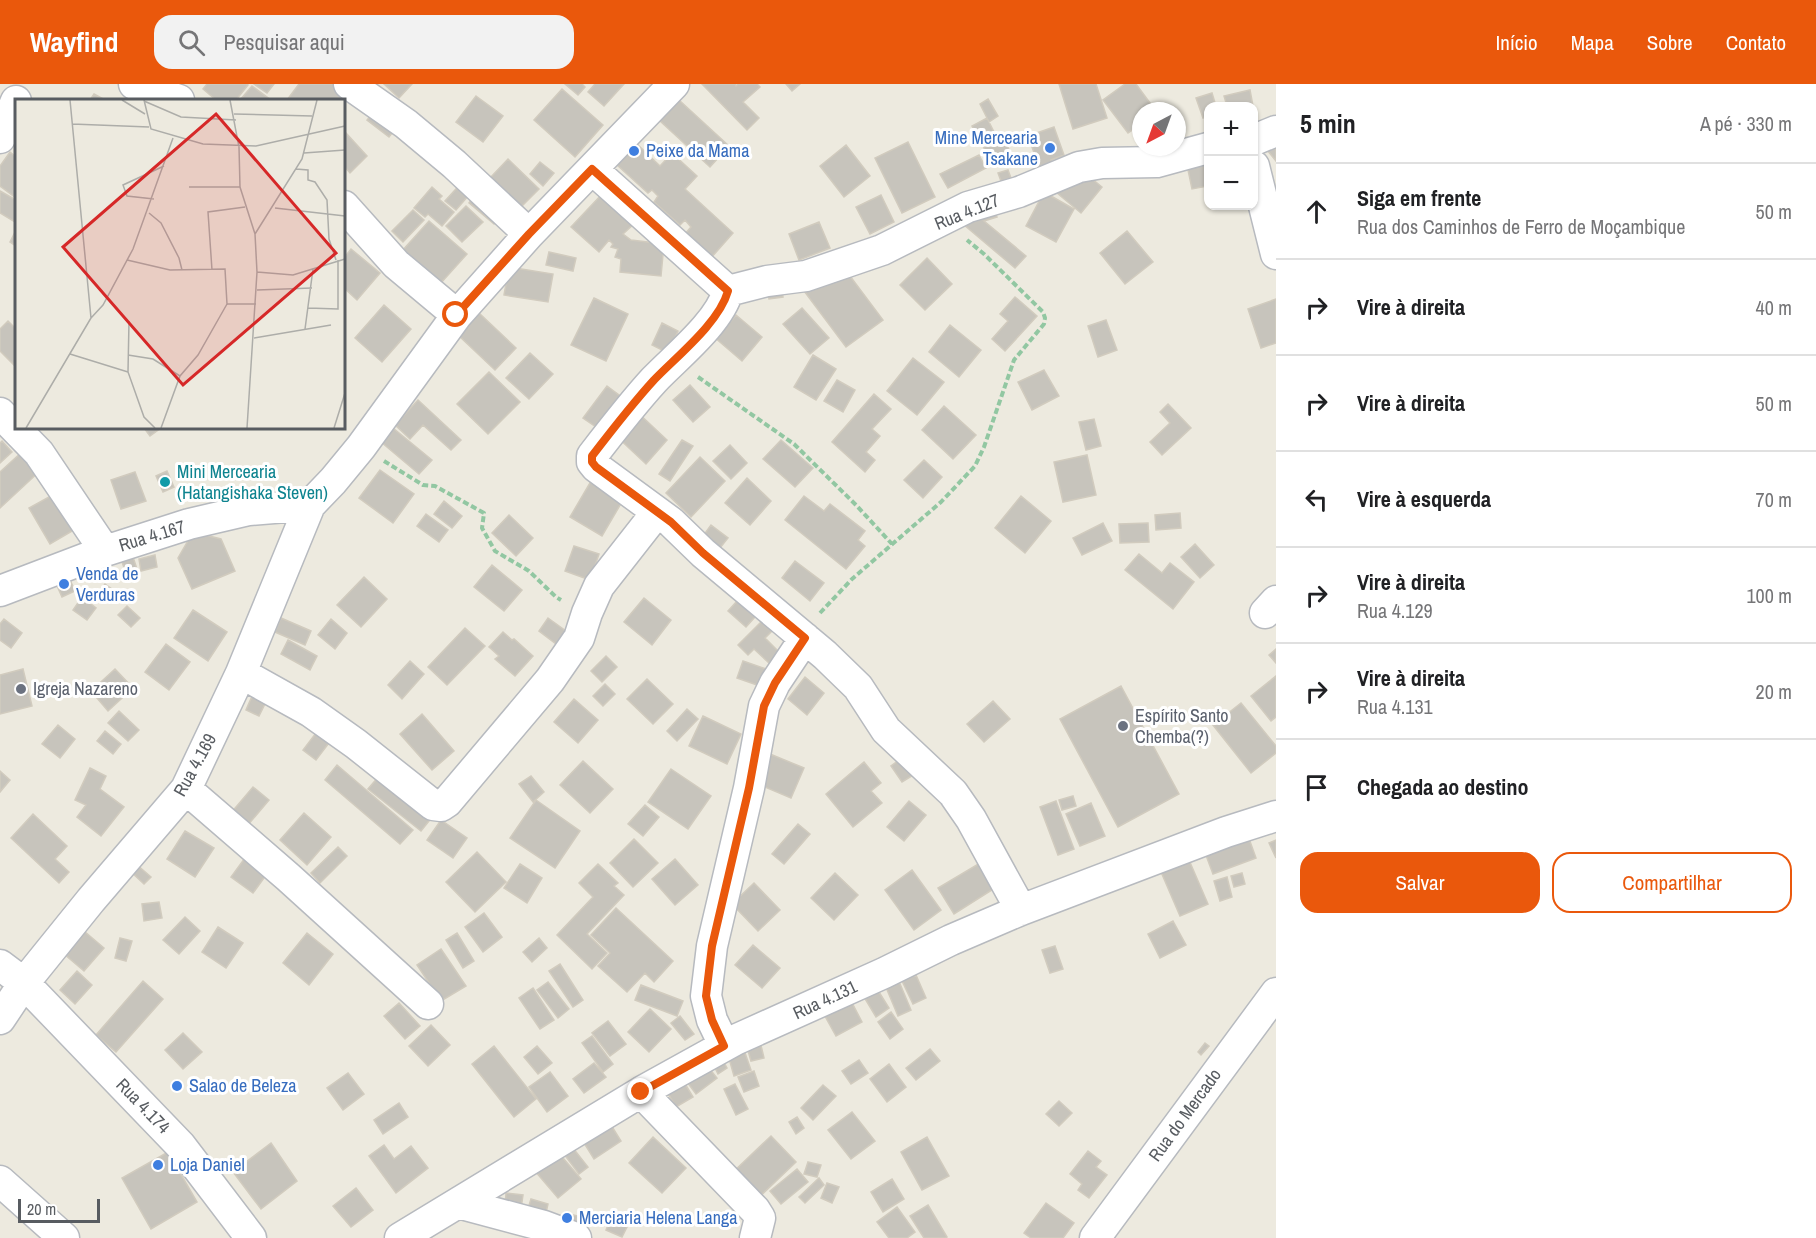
<!DOCTYPE html>
<html lang="pt">
<head>
<meta charset="utf-8">
<style>
	:root { --surface:#fff; --page:#f2f2f2; --text:#202124; --muted:#757577; --line:#e0e0e0; --accent:#ea580c }
	body { margin:0; font-family:"Archivo Narrow",sans-serif; background:var(--page); color:var(--text) }
	.controls { position:absolute; right:18px; top:18px; display:grid; overflow:hidden; border-radius:12px; box-shadow:0 2px 4px #0004 }
	.controls button { width:54px; height:54px; display:grid; place-items:center; padding:0; border:0; border-bottom:2px solid var(--line); background:var(--surface); color:var(--text); font:30px sans-serif }
	.compass { position:absolute; left:1132px; top:18px; width:54px; height:54px; border-radius:50%; background:var(--surface); box-shadow:0 2px 4px #0004; rotate:221deg }
	.scale { position:absolute; left:18px; bottom:15px; width:82px; box-sizing:border-box; padding-left:6px; border:3px solid #585c61; border-top:0; font-size:16px; line-height:21px; white-space:nowrap; color:#585c61; -webkit-text-stroke:4px #fff; paint-order:stroke }
	.stop { position:absolute; width:18px; height:18px; margin:-14px; border:4px solid #ea580c; border-radius:50%; background:#fff }
	.stop.end { background:#ea580c; border-color:#fff; box-shadow:0 2px 6px #0008 }
	.list { margin:0; padding:0; list-style:none }
	h2 { display:flex; justify-content:space-between; align-items:center; height:78px; margin:0; padding:0 24px; font-size:26px }
	h2 small { font-size:20px; font-weight:400; color:var(--muted) }
	.list li { display:grid; grid-template-columns:39px 1fr auto; gap:18px; align-items:center; box-sizing:border-box; height:96px; padding:0 24px; border-top:2px solid var(--line) }
	.list b { display:block; font-size:22px; white-space:nowrap }
	.list p { margin:0; font-size:20px; white-space:nowrap; color:var(--muted) }
	.list em { font-size:20px; font-style:normal; color:var(--muted) }
	.actions { display:flex; gap:12px; padding:18px 24px }
	.actions a { flex:1; padding:14px 0; border:2px solid var(--accent); border-radius:18px; text-align:center; font-size:21px; color:var(--accent) }
	.actions .main { background:var(--accent); color:#fff }
	.icon { flex:none; width:33px; height:33px; fill:none; stroke:currentColor; stroke-width:2; stroke-linecap:round; stroke-linejoin:round }
	.map { position:relative; flex:none; width:1276px; height:1154px; overflow:hidden }
	header { display:flex; align-items:center; gap:36px; box-sizing:border-box; height:84px; padding:0 30px; background:var(--accent); color:#fff }
	header strong { font-size:28px }
	nav { display:flex; gap:33px; margin-inline-start:auto; font-size:21px }
	.search { width:420px; height:54px; background:var(--page); display:flex; align-items:center; gap:15px; box-sizing:border-box; padding:0 21px; border-radius:18px; color:var(--muted); font-size:22px }
	main { display:flex }
	aside { flex:1; background:var(--surface) }
	.map>svg:first-child { display:block }
</style>
</head>
<body>
<header>
<strong>Wayfind</strong>
<div class="search"><svg class="icon" aria-label="search" viewBox="0 0 24 24"><circle cx="10" cy="10" r="6"/><path d="M15 15l6 6"/></svg>Pesquisar aqui</div>
<nav><a>Início</a><a>Mapa</a><a>Sobre</a><a>Contato</a></nav>
</header>
<main>
<div class="map">
<svg width="1276" height="1154" viewBox="0 0 1276 1154">
	<rect width="100%" height="100%" fill="#edeadf"/>
	<path fill="#c7c4bc" stroke="#d1cbbe" stroke-width="1.5" d="M207,0H246L248,1L236,16H216L203,5Z
		M254,0H274L267,9Z
		M299,0H346L350,4L340,16H287Z
		M384,0H412L399,14Z
		M565,0H582L585,3L578,11Z
		M595,0H624L604,22L588,8Z
		M702,0H735L736,2L738,0H757L760,3L743,18L759,34L747,46Z
		M786,0H800L792,7Z
		M1059,0H1096L1107,34L1073,45Z
		M1125,0H1136L1156,27H1141V40L1128,49L1103,16Z
		M252,2L271,16H240Z
		M562,5L603,41L575,73L534,36Z
		M1250,6L1253,22H1227L1224,12Z
		M1212,9L1216,22H1208V32L1203,34L1196,14Z
		M94,10L105,16H90Z
		M476,12L503,32L483,58L456,38Z
		M988,15L998,32L989,38L980,20Z
		M679,16L729,62L710,83L660,37Z
		M378,22L400,39L389,53L367,36Z
		M987,34L995,50L980,58L972,42Z
		M1054,43L1064,71L1051,76L1054,83L1041,88L1028,52Z
		M346,49L367,72L350,89L344,82V51Z
		M1003,51L1010,68L989,77L982,59Z
		M908,58L935,113L902,129L875,74Z
		M1276,58V77L1267,66Z
		M637,60L660,82L672,69L697,92L685,105L733,149L710,175L684,151L691,143L685,136L680,141L654,118L658,112L652,106L648,109L617,81Z
		M846,61L870,92L844,113L820,82Z
		M10,68L16,73V114L0,102V82Z
		M979,71L986,84L948,104L940,90Z
		M508,75L539,105L520,124L490,94Z
		M1208,77V102L1192,105L1187,81Z
		M540,78L554,89L543,102L530,90Z
		M1079,84L1102,103L1081,129L1057,109Z
		M1008,86L1011,94L1001,97L998,89Z
		M465,95L475,104L456,126L445,117Z
		M432,103L442,112L439,115L454,128L442,142L428,130L425,133L414,124Z
		M0,107L16,116L15,138L0,129Z
		M478,107L504,128L494,140L469,119Z
		M1044,108L1074,125L1056,158L1026,142Z
		M603,109L635,139L623,150L631,156L664,160L661,192L620,188L621,175L615,173L618,165L611,163L613,160L609,156L599,168L571,143Z
		M881,111L894,138L870,150L856,123Z
		M991,119L997,133L984,137L1026,172L1015,184L957,135Z
		M466,122L483,138L462,158L446,142Z
		M413,126L424,136L403,158L392,147Z
		M429,137L467,170L440,200L402,167Z
		M819,138L830,164L799,176L789,150Z
		M16,146V162L10,158Z
		M1127,147L1153,178L1125,200L1100,169Z
		M351,165L380,189L357,216L344,204V174Z
		M549,168L576,174L573,187L546,181Z
		M927,174L952,200L925,226L900,201Z
		M841,180L883,236L846,263L804,207Z
		M509,183L553,190L548,218L504,211Z
		M781,196L783,213L769,215L767,198Z
		M1015,213L1037,232L1005,267L992,255L1008,237L1000,230Z
		M594,214L628,230L606,277L571,261Z
		M1276,215V259L1261,264L1248,225Z
		M384,221L411,245L382,278L355,254Z
		M802,224L829,254L810,270L783,240Z
		M479,229L516,264L495,286L458,251Z
		M736,231L762,253L742,277L707,247L727,242Z
		M1106,236L1117,266L1098,273L1088,242Z
		M8,237L16,245V278L14,281L0,267V245Z
		M662,239L678,247L668,269L652,261Z
		M950,241L981,266L959,293L929,268Z
		M530,269L553,290L529,315L506,294Z
		M813,271L836,285L816,316L794,303Z
		M913,274L944,298L917,331L887,307Z
		M1044,286L1059,312L1032,326L1018,298Z
		M489,288L520,318L488,350L457,320Z
		M837,296L855,306L843,328L824,317Z
		M690,301L710,323L693,338L673,316Z
		M607,302L623,314L599,345L583,334Z
		M874,310L891,325L872,345L880,352L866,368L875,376L865,388L832,358Z
		M418,316L461,356L451,366L423,341L410,355L395,341Z
		M1168,320L1191,344L1162,371L1150,358L1170,339L1160,328Z
		M944,322L976,351L953,375L922,346Z
		M635,326L667,356L646,380L613,349Z
		M1094,335L1101,362L1086,366L1079,338Z
		M144,344H161L150,352Z
		M393,344L432,376L419,390L381,358Z
		M682,356L693,362L670,397L659,390Z
		M781,356L813,384L795,403L763,375Z
		M2,357L12,368L0,379V359Z
		M730,361L747,379L731,395L713,377Z
		M24,366L42,385L0,424V388Z
		M1087,371L1096,411L1063,418L1054,378Z
		M700,373L725,397L691,433L666,409Z
		M924,376L942,393L923,414L904,396Z
		M380,386L414,410L393,439L359,414Z
		M167,387L174,403L163,408L156,392Z
		M135,388L146,417L121,425L111,396Z
		M594,392L626,411L602,452L570,433Z
		M747,394L771,417L750,441L725,419Z
		M58,408L79,443L50,460L29,424Z
		M804,412L824,427L830,420L865,447L858,456L865,462L846,485L785,436Z
		M1021,412L1051,437L1025,469L995,444Z
		M444,417L462,432L452,444L434,430Z
		M1180,429L1181,444L1156,446L1155,431Z
		M426,430L448,446L439,458L417,442Z
		M509,431L533,454L516,472L492,449Z
		M1103,439L1112,457L1082,471L1073,454Z
		M1148,439L1149,458L1120,459L1119,440Z
		M711,441L728,454L716,469L700,456Z
		M193,448L221,455L235,487L192,505L178,474Z
		M1195,460L1214,481L1200,494L1181,473Z
		M574,462L599,470L590,496L565,487Z
		M1139,470L1162,489L1170,479L1194,498L1173,525L1125,486Z
		M155,471L157,483L141,487L139,475Z
		M133,473L139,491L128,495L122,478Z
		M795,477L824,499L810,517L782,494Z
		M492,481L522,506L504,527L474,503Z
		M67,489L75,507L62,513L54,495Z
		M364,493L387,515L361,543L337,521Z
		M105,500L116,508L108,519L97,511Z
		M82,513L96,524L87,536L73,526Z
		M644,514L671,536L652,561L624,538Z
		M737,517L755,533L746,543L728,527Z
		M127,522L140,534L131,543L118,531Z
		M193,526L227,548L208,577L174,554Z
		M766,533L776,543L765,554L780,569L769,579L754,565L748,571L738,561Z
		M281,534L311,547L305,561L275,548Z
		M548,534L570,550L560,563L539,547Z
		M4,535L22,549L11,564L0,556V540Z
		M331,535L347,549L335,565L318,551Z
		M465,544L485,562L447,601L428,583Z
		M503,548L512,556L514,555L533,572L515,592L495,575L499,572L489,563Z
		M288,556L317,572L310,586L281,570Z
		M166,560L190,578L169,606L145,588Z
		M1276,565V579L1269,571Z
		M606,572L617,583L602,598L591,587Z
		M410,577L424,590L402,615L388,601Z
		M743,577L766,585L760,602L737,594Z
		M23,585L32,622L0,630V591Z
		M115,585L133,604L108,627L91,607Z
		M1276,592V633L1271,637L1251,612Z
		M805,593L824,609L807,631L788,615Z
		M647,595L673,620L653,640L627,615Z
		M605,600L615,610L603,622L593,612Z
		M1121,602L1179,710L1118,743L1060,635Z
		M253,610L267,616L259,632L246,626Z
		M574,615L598,636L578,659L554,638Z
		M993,617L1010,635L984,658L967,640Z
		M1241,619L1276,662V669L1251,689L1213,641Z
		M687,625L698,635L677,657L667,647Z
		M119,627L139,646L128,657L108,639Z
		M422,630L454,667L432,686L400,650Z
		M703,632L741,650L727,680L689,662Z
		M58,641L75,655L60,674L42,660Z
		M105,647L121,660L113,670L97,657Z
		M316,649L329,659L316,676L303,666Z
		M770,670L804,684L791,714L758,700Z
		M903,673L915,690L902,698L891,682Z
		M583,677L613,705L590,729L560,701Z
		M864,678L881,699L871,707L882,719L853,743L826,710Z
		M337,681L413,746L400,760L325,696Z
		M90,684L106,692L100,705L124,723L101,752L77,733L86,721L75,716Z
		M385,685L437,727L421,747L368,705Z
		M671,685L711,712L688,745L648,718Z
		M0,687L10,696L0,708Z
		M531,692L544,708L533,718L519,700Z
		M253,703L269,716L247,742L231,729Z
		M1073,712L1076,722L1062,726L1059,716Z
		M536,716L580,747L555,784L510,754Z
		M909,717L926,731L904,757L887,743Z
		M1056,717L1074,765L1058,771L1040,723Z
		M1091,719L1105,752L1080,762L1066,730Z
		M645,721L659,733L643,752L628,740Z
		M304,729L331,753L307,781L280,756Z
		M33,730L67,762L55,775L69,788L59,799L11,754Z
		M441,736L467,754L453,774L427,756Z
		M798,740L810,750L784,780L772,770Z
		M185,747L214,764L195,793L167,775Z
		M1247,749L1256,774L1213,790L1204,766Z
		M634,755L658,779L633,803L610,779Z
		M1276,756V774L1269,759Z
		M338,763L347,772L320,799L311,789Z
		M250,767L272,783L253,809L231,793Z
		M477,768L506,798L475,828L446,798Z
		M675,775L698,801L675,821L652,795Z
		M1189,776L1208,820L1180,832L1161,788Z
		M980,779L995,804L954,830L938,804Z
		M136,780L151,793L144,800L130,787Z
		M520,780L542,794L527,819L504,804Z
		M598,780L618,799L614,802L624,811L587,850L607,869L592,885L557,851L593,813L579,799Z
		M912,786L941,826L914,846L885,806Z
		M835,789L858,811L834,836L811,814Z
		M1242,789L1245,800L1234,803L1231,792Z
		M1227,793L1232,813L1220,817L1214,797Z
		M754,799L780,826L758,847L732,820Z
		M159,818L162,834L144,837L142,820Z
		M616,824L673,877L654,898L645,889L627,908L598,882L610,869L591,851Z
		M484,829L502,853L483,868L465,843Z
		M185,833L200,847L179,870L163,856Z
		M1173,837L1186,861L1160,874L1148,850Z
		M218,843L243,859L226,884L202,868Z
		M84,847L104,864L84,887L64,870Z
		M307,849L333,870L309,901L283,879Z
		M457,849L474,877L463,884L446,856Z
		M120,854L132,857L126,877L115,874Z
		M539,854L547,864L532,878L523,868Z
		M753,861L780,884L762,904L735,881Z
		M1055,862L1063,885L1050,889L1042,866Z
		M441,865L466,902L441,917L417,881Z
		M560,880L583,916L573,923L549,887Z
		M77,887L92,901L75,920L60,906Z
		M916,891L926,914L913,920L902,897Z
		M898,895L911,926L898,932L885,901Z
		M143,897L163,915L116,968L96,951Z
		M548,898L569,925L558,934L537,906Z
		M874,900L889,924L876,933L861,908Z
		M641,901L683,917L677,932L635,916Z
		M533,904L554,936L540,945L519,914Z
		M848,911L862,938L836,952L821,925Z
		M399,919L420,942L405,955L384,932Z
		M650,925L671,945L649,968L628,948Z
		M891,928L903,945L890,955L878,938Z
		M680,932L694,950L685,956L671,939Z
		M608,937L626,960L610,972L592,949Z
		M431,941L450,961L428,982L409,962Z
		M183,949L202,968L183,985L165,966Z
		M592,952L613,980L603,988L582,959Z
		M759,953L764,974L751,977L745,956Z
		M1205,959L1209,962L1201,971L1198,968Z
		M494,962L536,1015L514,1033L472,980Z
		M537,962L552,979L538,990L524,973Z
		M930,965L940,977L916,996L906,984Z
		M744,966L751,986L734,992L728,971Z
		M720,971L727,984L718,990L711,976Z
		M859,976L868,989L851,1000L842,987Z
		M594,979L606,993L584,1009L573,995Z
		M705,979L717,994L696,1010L684,994Z
		M889,980L906,1003L887,1018L870,995Z
		M754,987L759,1002L744,1008L738,993Z
		M550,988L568,1012L547,1028L529,1003Z
		M348,989L364,1010L343,1026L327,1004Z
		M684,998L693,1013L676,1023L667,1008Z
		M735,1000L748,1025L736,1031L724,1005Z
		M823,1001L836,1012L813,1036L801,1024Z
		M1059,1017L1072,1029L1059,1042L1046,1030Z
		M399,1019L408,1033L383,1050L374,1036Z
		M852,1028L875,1057L851,1075L828,1046Z
		M606,1033L621,1057L594,1075L579,1051Z
		M797,1033L804,1044L796,1050L789,1038Z
		M771,1052L796,1078L755,1117L730,1091Z
		M653,1053L686,1084L662,1109L629,1079Z
		M927,1053L949,1092L922,1106L901,1068Z
		M271,1059L297,1097L261,1125L233,1088Z
		M569,1059L588,1083L579,1090L560,1065Z
		M384,1061L394,1075L411,1062L428,1084L396,1109L369,1072Z
		M557,1067L581,1095L558,1114L535,1087Z
		M1088,1067L1101,1077L1096,1083L1107,1091L1089,1114L1078,1106L1082,1100L1070,1090Z
		M168,1068L197,1118L151,1145L122,1094Z
		M808,1078L821,1081L817,1093L804,1090Z
		M797,1085L808,1098L781,1120L770,1107Z
		M819,1094L824,1101L805,1119L799,1113Z
		M892,1095L904,1115L883,1128L871,1108Z
		M827,1099L839,1103L832,1119L821,1114Z
		M356,1104L373,1126L351,1143L333,1122Z
		M506,1109L523,1111L521,1125L505,1124Z
		M531,1115L548,1120L545,1133L527,1128Z
		M1046,1119L1074,1139L1063,1154H1031L1024,1149Z
		M928,1121L947,1153L945,1154H924L910,1132Z
		M897,1123L915,1148L907,1154H889L877,1138Z
		M564,1129L578,1132L576,1140L562,1138Z
		M612,1131L629,1139L622,1153L606,1146Z"/>
	<g fill="none" stroke-linecap="round" stroke-linejoin="round">
		<defs>
			<path id="minor" d="M134,0L179,16
				M349,0L406,40L454,80L529,150
				M0,54L16,17
				M1254,56L1276,47
				M1254,82L1276,170
				M592,85L728,207
				M344,122L396,180L457,231
				M728,207C719,239 677,272 654,296C632,320 612,346 592,372V378L596,383L671,438L703,469L825,571L858,603L886,646L953,709L971,735L1021,826
				M728,207L767,197L806,192L882,166L968,123L1019,108L1079,83L1102,79L1157,78L1208,64
				M0,329L39,369L105,467
				M0,507L105,467L189,440L249,426L310,421
				M1265,529L1276,517
				M241,589L311,628L356,660L433,721L441,722L447,718L550,596L579,554L587,529L599,502L657,428
				M186,705L288,793L428,920
				M0,881L24,899L181,1062L251,1154
				M0,935L24,899L91,816L186,705L241,589L310,421L333,397L361,363L457,231L529,150L674,0
				M724,961L712,936L706,912L712,862L749,704L764,622L775,599L805,554
				M641,1008L755,1126L760,1134L755,1154
				M0,1097L64,1154
				M458,1119L544,1142L576,1154
				M400,1154L641,1008L735,956L884,889L951,856L1021,826L1226,748L1276,732
				M1095,1154L1276,909"/>
		</defs>
		<use href="#minor" stroke="#b7babf" stroke-width="33"/>
		<path stroke="#92c7a2" stroke-width="4" stroke-dasharray="6 3" stroke-linecap="butt" d="M698,293L794,360L856,421L892,460
			M384,377L423,401L435,402L484,429L482,444L495,467L529,487L556,513L561,516
			M820,529L852,495L941,418L975,382L984,363L1014,276L1044,240L1045,234L1043,228L984,170L967,156"/>
		<use href="#minor" stroke="#fff" stroke-width="30"/>
	</g>
	<g fill="none" stroke-linecap="round" stroke-linejoin="round">
		<path stroke="#ea580c" stroke-width="8" d="M456,231L529,150L592,85L728,207C719,239 677,272 654,296C632,320 612,346 592,372V378L596,383L671,438L703,469L805,554L775,599L764,622L749,704L712,862L706,912L712,936L724,962L641,1008"/>
	</g>
	<g fill="#3f7fe0" stroke="#fff" stroke-width="2">
		<circle cx="1050" cy="64" r="6"/>
		<circle cx="634" cy="67" r="6"/>
		<circle cx="64" cy="500" r="6"/>
		<circle cx="177" cy="1002" r="6"/>
		<circle cx="158" cy="1081" r="6"/>
		<circle cx="567" cy="1134" r="6"/>
	</g>
	<circle fill="#0f9aa8" stroke="#fff" stroke-width="2" cx="165" cy="398" r="6"/>
	<g fill="#6b7280" stroke="#fff" stroke-width="2">
		<circle cx="21" cy="605" r="6"/>
		<circle cx="1123" cy="642" r="6"/>
	</g>
	<g text-anchor="middle" stroke-width="6" stroke-linejoin="round" paint-order="stroke">
		<g font-size="18" fill="#366cbe" stroke="#fff" text-anchor="start">
			<text x="1038" y="60" text-anchor="end">Mine Mercearia<tspan x="1038" dy="21">Tsakane</tspan></text>
			<text x="646" y="73">Peixe da Mama</text>
			<text x="76" y="496">Venda de<tspan x="76" dy="21">Verduras</tspan></text>
			<text x="189" y="1008">Salao de Beleza</text>
			<text x="170" y="1087">Loja Daniel</text>
			<text x="579" y="1140">Merciaria Helena Langa</text>
		</g>
		<g font-size="18" fill="#585c61" stroke="#fff">
			<text transform="translate(967 128) rotate(-22)" y="6">Rua 4.127</text>
			<text transform="translate(152 452) rotate(-17)" y="6">Rua 4.167</text>
			<text transform="translate(195 681) rotate(-61)" y="6">Rua 4.169</text>
			<text transform="translate(825 916) rotate(-25)" y="6">Rua 4.131</text>
			<text transform="translate(143 1022) rotate(46)" y="6">Rua 4.174</text>
			<text transform="translate(1185 1031) rotate(-54)" y="6">Rua do Mercado</text>
		</g>
		<g font-size="18" fill="#0d838f" stroke="#fff" text-anchor="start">
			<text x="177" y="394">Mini Mercearia<tspan x="177" dy="21">(Hatangishaka Steven)</tspan></text>
		</g>
		<g font-size="18" fill="#5b616d" stroke="#fff" text-anchor="start">
			<text x="33" y="611">Igreja Nazareno</text>
			<text x="1135" y="638">Espírito Santo<tspan x="1135" dy="21">Chemba(?)</tspan></text>
		</g>
	</g>
	<g transform="translate(15 15)">
		<rect width="330" height="330" fill="#edeadf"/>
		<path fill="none" stroke="#adada9" stroke-width="1.5" d="M107,1L130,15M129,1L136,30L188,45L241,47L330,27M215,1L224,48L225,88L240,135L242,173L232,329M129,2L166,18L221,21M219,15L297,17M57,25L134,28M289,54L330,51M281,70L293,71V81L300,83L312,101L314,140L321,161M174,88H225M139,100L112,97L108,86L149,67M260,109L330,117M134,114L146,124L164,159L167,171M330,132V156M240,135L287,60L302,1M112,161L155,171L210,170L212,205M197,171L193,113L230,108M242,173L278,176L330,160M242,191L297,189M212,205H241M293,209L323,210V161M76,219L88,206L118,150L158,39M114,222L113,273L129,318L140,329M290,230L298,170M239,239L316,226M55,255L113,273M113,256L138,260L165,277M11,329L76,219L55,1M146,329L165,277L183,256L212,205M319,329L330,294"/>
		<path fill="#d62828" fill-opacity="0.15" stroke="#d62828" stroke-width="3" d="M201,15L321,154L168,286L48,148Z"/>
		<rect width="330" height="330" fill="none" stroke="#585c61" stroke-width="3"/>
	</g>
</svg>
<div class="controls">
<button>+</button>
<button>−</button>
</div>
<svg class="compass" viewBox="-18 -18 36 36"><path d="M0-13l5 13h-10z" fill="#e53935"/><path d="M0 13l5-13h-10z" fill="#757577"/></svg>
<div class="scale">20 m</div>
<div class="stop" style="left:456px;top:231px"></div>
<div class="stop end" style="left:641px;top:1008px"></div>
</div>
<aside>
<h2>5 min<small>A pé · 330 m</small></h2>
<ul class="list">
<li><svg class="icon" aria-label="ahead" viewBox="0 0 24 24"><path d="M12 20V5M6 11l6-6 6 6"/></svg><div><b>Siga em frente</b><p>Rua dos Caminhos de Ferro de Moçambique</p></div><em>50 m</em></li>
<li><svg class="icon" aria-label="right" viewBox="0 0 24 24"><path d="M7 20v-9h11M14 6l5 5-5 5"/></svg><div><b>Vire à direita</b></div><em>40 m</em></li>
<li><svg class="icon" aria-label="right" viewBox="0 0 24 24"><path d="M7 20v-9h11M14 6l5 5-5 5"/></svg><div><b>Vire à direita</b></div><em>50 m</em></li>
<li><svg class="icon" aria-label="left" viewBox="0 0 24 24"><path d="M17 20v-9H6M10 6l-5 5 5 5"/></svg><div><b>Vire à esquerda</b></div><em>70 m</em></li>
<li><svg class="icon" aria-label="right" viewBox="0 0 24 24"><path d="M7 20v-9h11M14 6l5 5-5 5"/></svg><div><b>Vire à direita</b><p>Rua 4.129</p></div><em>100 m</em></li>
<li><svg class="icon" aria-label="right" viewBox="0 0 24 24"><path d="M7 20v-9h11M14 6l5 5-5 5"/></svg><div><b>Vire à direita</b><p>Rua 4.131</p></div><em>20 m</em></li>
<li><svg class="icon" aria-label="arrive" viewBox="0 0 24 24"><path d="M6 21V4h12l-3 4 3 4H6"/></svg><div><b>Chegada ao destino</b></div></li>
</ul>
<div class="actions"><a class="main">Salvar</a><a>Compartilhar</a></div>
</aside>
</main>
</body>
</html>
